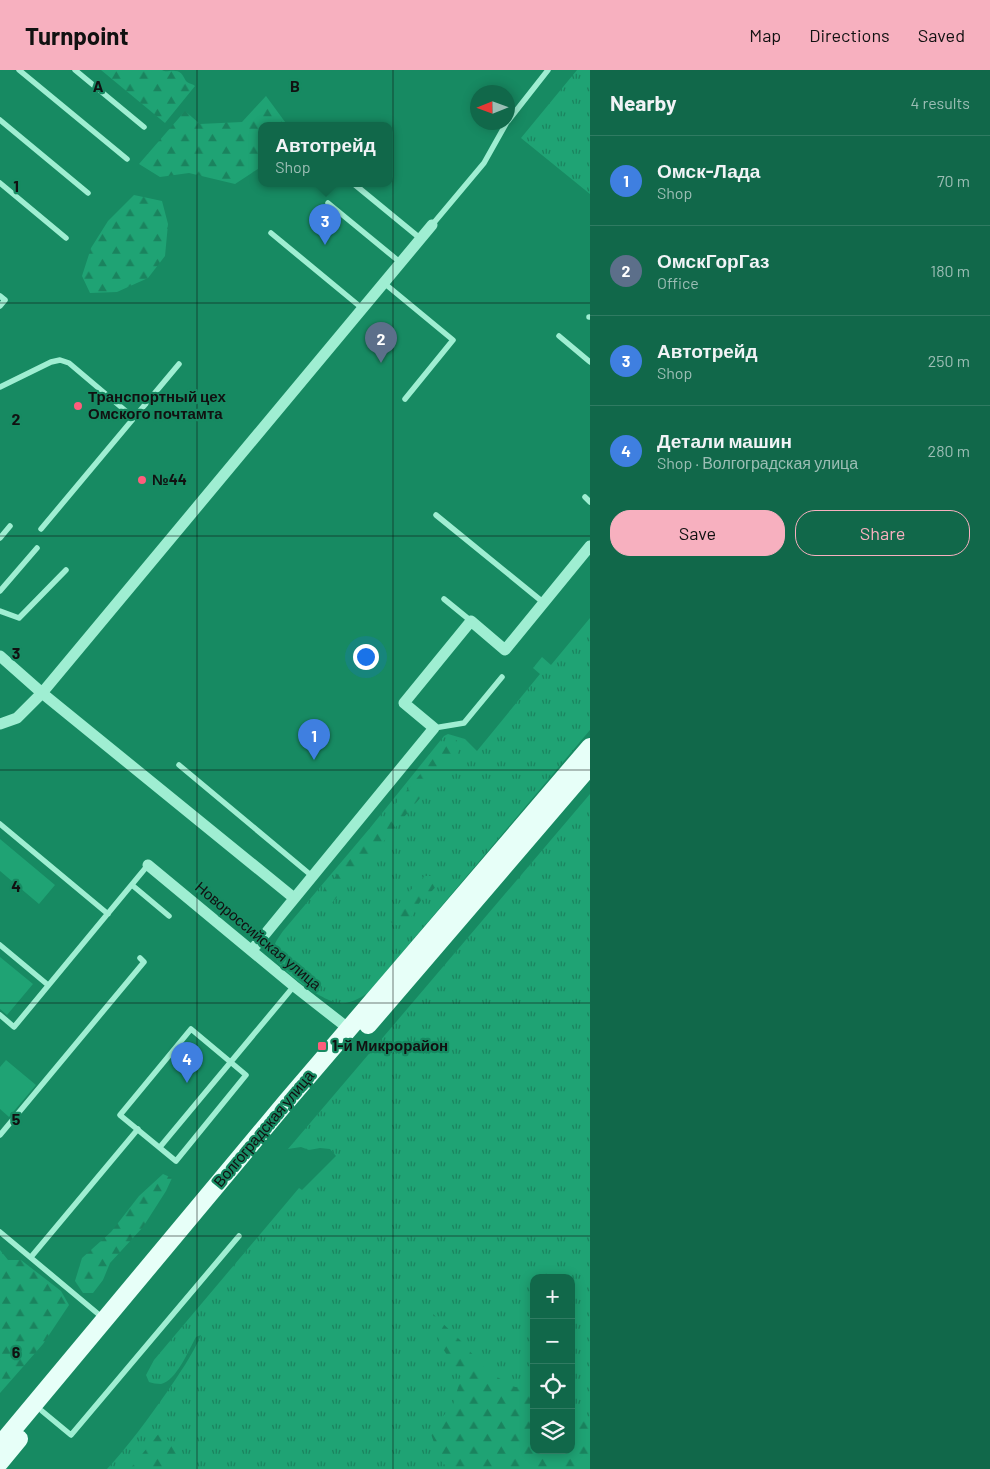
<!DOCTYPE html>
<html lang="en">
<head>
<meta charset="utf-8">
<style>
	:root { --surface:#11684a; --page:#1a6e51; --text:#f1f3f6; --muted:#9cbeb5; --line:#307b62; --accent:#f7b0bf }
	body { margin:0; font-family:Barlow,sans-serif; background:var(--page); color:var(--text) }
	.controls { position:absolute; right:15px; bottom:15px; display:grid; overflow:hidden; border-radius:10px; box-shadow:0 2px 12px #0003 }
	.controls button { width:45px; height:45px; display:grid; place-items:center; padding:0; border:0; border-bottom:1px solid var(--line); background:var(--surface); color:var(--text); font:25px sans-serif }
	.compass { position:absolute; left:470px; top:15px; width:45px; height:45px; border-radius:50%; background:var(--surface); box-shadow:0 2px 12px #0003; rotate:269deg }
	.you { position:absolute; left:365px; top:586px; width:18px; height:18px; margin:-12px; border:4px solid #fff; border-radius:50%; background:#1a73e8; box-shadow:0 0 0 8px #1a73e833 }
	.badge { display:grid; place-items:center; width:32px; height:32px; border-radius:50%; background:var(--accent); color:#fff; font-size:16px; font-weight:700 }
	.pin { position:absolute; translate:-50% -41px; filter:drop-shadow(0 1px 2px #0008) }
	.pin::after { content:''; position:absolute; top:26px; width:18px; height:15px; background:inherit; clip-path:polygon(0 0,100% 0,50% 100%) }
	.popup { position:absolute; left:258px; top:52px; width:135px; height:65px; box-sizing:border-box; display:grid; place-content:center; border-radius:10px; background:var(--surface); filter:drop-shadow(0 1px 4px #0005); font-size:16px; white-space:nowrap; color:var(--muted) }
	.popup b { font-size:19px; color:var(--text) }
	.popup::after { content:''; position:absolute; left:50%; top:100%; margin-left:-10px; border:10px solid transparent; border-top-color:var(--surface) }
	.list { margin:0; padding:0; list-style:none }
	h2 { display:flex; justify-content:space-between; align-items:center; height:65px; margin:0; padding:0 20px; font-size:21px }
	h2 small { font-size:16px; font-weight:400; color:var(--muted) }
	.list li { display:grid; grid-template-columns:32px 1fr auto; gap:15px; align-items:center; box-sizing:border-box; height:90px; padding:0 20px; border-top:1px solid var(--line) }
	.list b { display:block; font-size:19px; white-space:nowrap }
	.list p { margin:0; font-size:16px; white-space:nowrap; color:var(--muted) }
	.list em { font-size:16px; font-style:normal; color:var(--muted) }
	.actions { display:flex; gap:10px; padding:15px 20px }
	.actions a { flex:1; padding:11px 0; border:1px solid var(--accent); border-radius:20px; text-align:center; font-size:18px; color:var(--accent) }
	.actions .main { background:var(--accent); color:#111 }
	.icon { flex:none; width:28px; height:28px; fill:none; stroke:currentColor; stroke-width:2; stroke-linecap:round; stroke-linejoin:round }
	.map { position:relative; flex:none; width:590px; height:1399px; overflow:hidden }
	header { display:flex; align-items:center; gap:30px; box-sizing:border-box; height:70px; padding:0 25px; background:var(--accent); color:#111 }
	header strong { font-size:24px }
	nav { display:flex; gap:28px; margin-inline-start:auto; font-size:18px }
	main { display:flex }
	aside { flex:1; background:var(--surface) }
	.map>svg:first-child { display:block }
</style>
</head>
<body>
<header>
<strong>Turnpoint</strong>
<nav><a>Map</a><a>Directions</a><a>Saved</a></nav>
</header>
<main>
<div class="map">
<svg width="590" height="1399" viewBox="0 0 590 1399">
	<defs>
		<pattern id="grass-tufts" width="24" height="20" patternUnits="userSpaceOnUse" patternTransform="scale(1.25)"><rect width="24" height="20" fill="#1fa374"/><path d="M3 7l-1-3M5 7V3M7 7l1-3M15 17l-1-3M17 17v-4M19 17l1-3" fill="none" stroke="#1a835e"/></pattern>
		<pattern id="forest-firs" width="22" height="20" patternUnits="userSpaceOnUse" patternTransform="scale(1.25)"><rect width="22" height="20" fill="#1fa374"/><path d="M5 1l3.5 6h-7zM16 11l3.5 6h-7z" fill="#1a835e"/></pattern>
	</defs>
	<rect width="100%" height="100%" fill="#178a62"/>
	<path fill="url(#grass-tufts)" fill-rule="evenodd" d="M577,0H590V124L521,68Z
		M590,548V660L368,923C358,929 351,934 339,933C324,932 274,898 273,882C273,874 279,867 283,861L370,758L444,666L448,664L465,669L477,681L540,604L533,598L542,587L551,595Z
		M590,724V1399H107C129,1375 148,1349 167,1322C179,1304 192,1286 201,1265L196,1267C188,1281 177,1310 161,1314C157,1314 152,1313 149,1312L146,1305L154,1290L299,1118L302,1120L336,1086L330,1079L320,1078L309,1080L301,1077L288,1079ZM534,1208H571V1380H534Z"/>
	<path fill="url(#forest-firs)" d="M101,0H162C167,3 169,0 175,1C183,1 183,8 187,12C190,14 193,14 195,16L165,53Z
		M266,26L288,56H261V97L235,114L189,103L160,107L139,94L185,41L200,54L242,52Z
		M134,125L162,131L168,154L165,186L148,208L117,222L90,223L82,206L91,178L108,151Z
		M457,670V684L331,834H321L322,823L446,673Z
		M425,806H438L441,811L431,822L423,827L410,849L398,856L389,851C397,833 411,819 425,806Z
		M163,1104L172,1108L166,1121L143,1157L110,1193L103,1210L93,1223H83L75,1211L82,1188L111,1162L139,1126Z
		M0,1180L8,1190H21L61,1221L69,1235L43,1274L0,1323Z
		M433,1244L460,1270L488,1302L515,1317H534V1380H571V1337L590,1351V1399H449L440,1390L430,1361L453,1335L461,1307L440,1274Z
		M160,1362L179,1381L180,1399H130Z"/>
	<path fill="#1fa374" d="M0,769L55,815L39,834L0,801Z
		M0,887L33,914L7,945L0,939Z
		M6,990L36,1015L9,1047L0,1039V997Z"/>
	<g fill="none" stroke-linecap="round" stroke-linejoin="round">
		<path stroke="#9feed2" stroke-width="5.5" d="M19,0L127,89
			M75,0L144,57
			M0,50L88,123
			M508,51L548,0
			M0,113L66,168
			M354,114L421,169
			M328,133L401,193
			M432,155L484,93L507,52
			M271,163L363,239
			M384,213L453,270L405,329
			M0,226L5,230L0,236
			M589,247H590
			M559,266L590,292
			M0,317L51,292L60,290L69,293L134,348
			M585,427L590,432
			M436,445L544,533
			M41,459L179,294
			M0,468L10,456
			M0,521L37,478
			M444,529L471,551
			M0,541L19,548L66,500
			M434,658L464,653L502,607
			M179,695L312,806
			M0,754L108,844
			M132,815L169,846
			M0,875L48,915
			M0,945L14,957L148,795
			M191,959L246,1005L176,1091L120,1045Z
			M0,1065L144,892L140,888
			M160,1077L294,916
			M0,1162L103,1248
			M31,1187L138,1059
			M42,1341L71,1365L239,1166"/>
		<path stroke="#9feed2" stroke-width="11" d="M0,586L42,623L294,828
			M0,654L17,648L42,623L432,155
			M148,795L294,916L349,959
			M252,880L434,658L404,633L471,551L505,580L590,476"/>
		<path stroke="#e7fff8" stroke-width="18" d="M368,955L590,696
			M0,1375L287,1031L590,677
			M0,1392L19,1369"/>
	</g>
	<path fill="none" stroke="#111" stroke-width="1" stroke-opacity="0.55" d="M197,0V1399M393,0V1399M0,233H590M0,466H590M0,700H590M0,933H590M0,1166H590"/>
	<g fill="#ff5d7c" stroke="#178a62" stroke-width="2">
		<circle cx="78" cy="336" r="5"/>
		<circle cx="142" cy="410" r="5"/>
		<rect x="317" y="971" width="10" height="10" rx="2.5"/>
	</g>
	<g text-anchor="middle" stroke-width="4.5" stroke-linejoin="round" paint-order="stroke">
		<g font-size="15" font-weight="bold" fill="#111" stroke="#178a62" text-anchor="start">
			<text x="88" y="332">Транспортный цех<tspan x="88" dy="17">Омского почтамта</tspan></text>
			<text x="152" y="415">№44</text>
			<text x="332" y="981">1-й Микрорайон</text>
		</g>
		<g font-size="15" fill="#111" stroke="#178a62">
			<text transform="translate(258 866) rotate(40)" y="5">Новороссийская улица</text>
			<text transform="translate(264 1059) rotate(-50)" y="5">Волгоградская улица</text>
		</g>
	</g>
	<g font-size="16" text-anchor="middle" font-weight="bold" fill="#111" stroke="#178a62" stroke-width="4.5" stroke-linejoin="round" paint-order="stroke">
		<text x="98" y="22">A</text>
		<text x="295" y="22">B</text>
		<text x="16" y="122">1</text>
		<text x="16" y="355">2</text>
		<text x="16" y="589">3</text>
		<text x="16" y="822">4</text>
		<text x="16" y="1055">5</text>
		<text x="16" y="1288">6</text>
	</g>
</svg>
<div class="controls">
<button>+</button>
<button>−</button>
<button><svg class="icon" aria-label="locate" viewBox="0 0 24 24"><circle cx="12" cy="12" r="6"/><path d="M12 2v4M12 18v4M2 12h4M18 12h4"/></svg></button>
<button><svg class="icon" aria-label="layers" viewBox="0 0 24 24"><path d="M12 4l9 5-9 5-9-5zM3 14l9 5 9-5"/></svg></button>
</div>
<svg class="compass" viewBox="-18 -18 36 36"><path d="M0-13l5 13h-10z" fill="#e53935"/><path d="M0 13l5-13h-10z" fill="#9cbeb5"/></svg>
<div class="you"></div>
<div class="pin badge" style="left:314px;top:690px;background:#3f7fe0">1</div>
<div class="pin badge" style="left:381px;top:293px;background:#5c6f8a">2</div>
<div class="pin badge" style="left:325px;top:175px;background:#3f7fe0">3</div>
<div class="popup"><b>Автотрейд</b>Shop</div>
<div class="pin badge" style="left:187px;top:1013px;background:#3f7fe0">4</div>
</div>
<aside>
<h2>Nearby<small>4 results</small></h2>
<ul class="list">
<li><span class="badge" style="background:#3f7fe0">1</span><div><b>Омск-Лада</b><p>Shop</p></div><em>70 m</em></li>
<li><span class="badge" style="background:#5c6f8a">2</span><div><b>ОмскГорГаз</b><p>Office</p></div><em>180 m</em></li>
<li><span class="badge" style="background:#3f7fe0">3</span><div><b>Автотрейд</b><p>Shop</p></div><em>250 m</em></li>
<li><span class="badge" style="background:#3f7fe0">4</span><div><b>Детали машин</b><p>Shop · Волгоградская улица</p></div><em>280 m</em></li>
</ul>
<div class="actions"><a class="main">Save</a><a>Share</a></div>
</aside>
</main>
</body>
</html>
